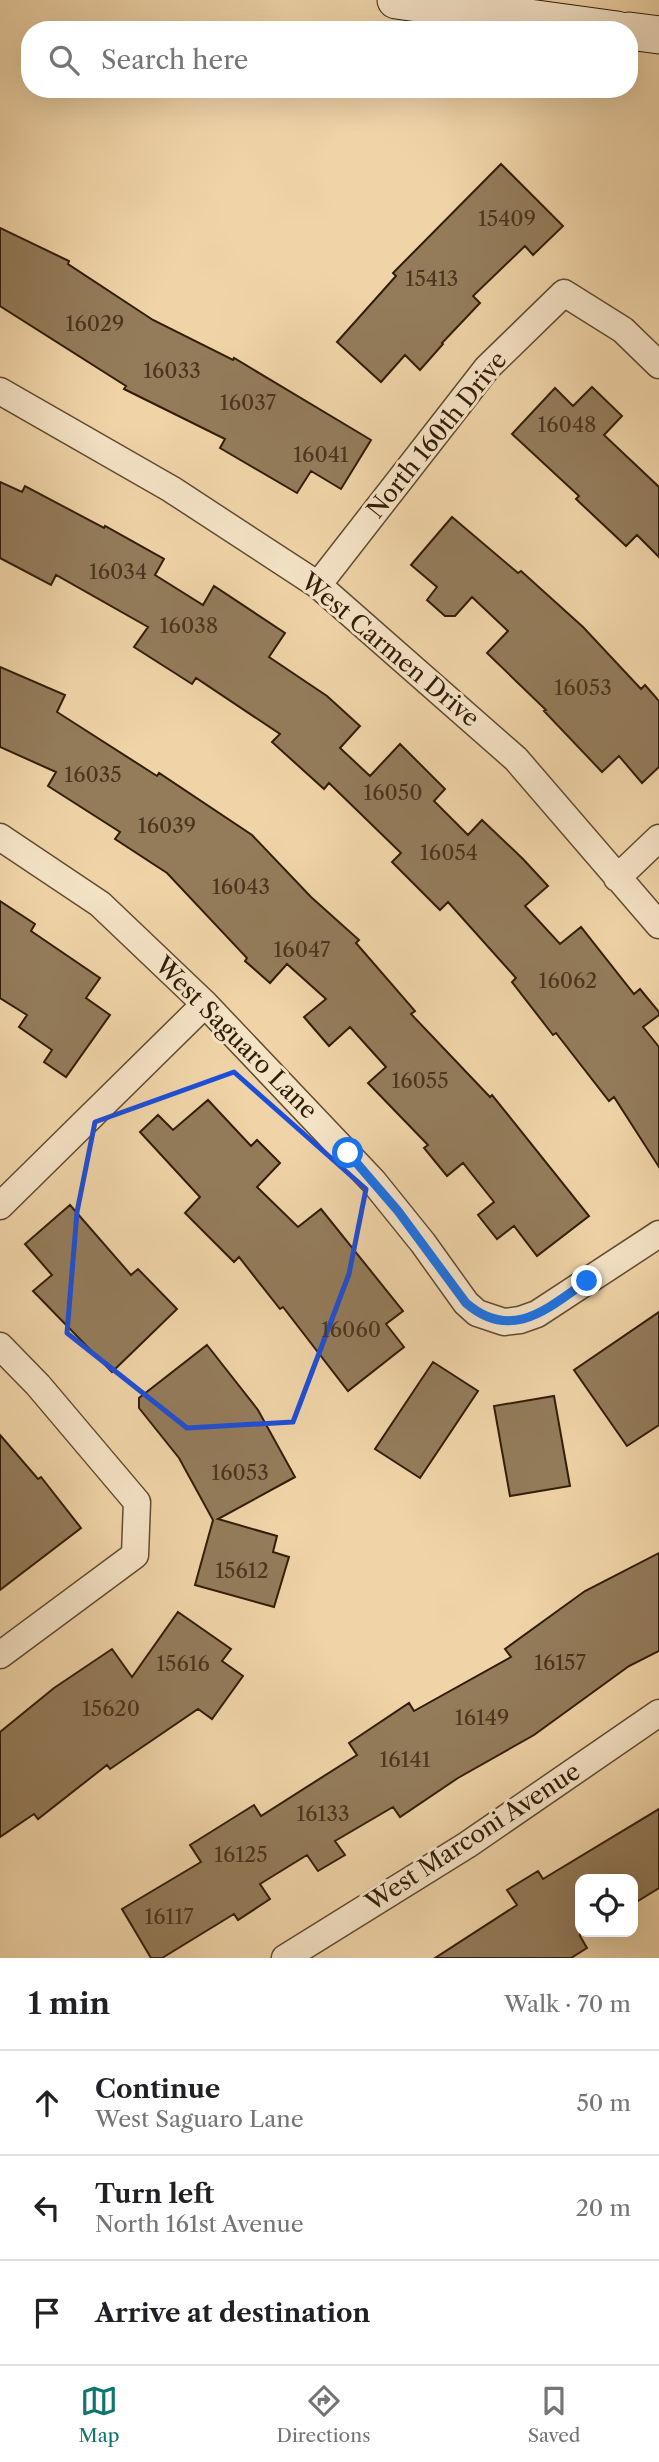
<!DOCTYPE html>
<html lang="en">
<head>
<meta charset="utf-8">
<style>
	:root { --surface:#fff; --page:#f6f6f6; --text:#202124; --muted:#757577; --line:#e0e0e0; --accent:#0f766e }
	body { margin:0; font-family:"Libre Caslon Text",serif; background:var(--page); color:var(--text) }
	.controls { position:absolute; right:21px; bottom:21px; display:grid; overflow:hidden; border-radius:14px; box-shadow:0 7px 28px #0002 }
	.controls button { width:63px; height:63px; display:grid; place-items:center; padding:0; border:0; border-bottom:2px solid var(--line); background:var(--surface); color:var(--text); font:35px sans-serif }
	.stop { position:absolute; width:21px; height:21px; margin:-16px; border:5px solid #1a73e8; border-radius:50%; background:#fff }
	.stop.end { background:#1a73e8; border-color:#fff; box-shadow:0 2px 7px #0008 }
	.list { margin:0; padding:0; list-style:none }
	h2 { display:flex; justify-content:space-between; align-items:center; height:91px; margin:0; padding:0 28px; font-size:30px }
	h2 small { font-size:23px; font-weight:400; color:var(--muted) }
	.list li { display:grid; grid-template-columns:46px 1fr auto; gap:21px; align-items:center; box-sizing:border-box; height:105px; padding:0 28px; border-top:2px solid var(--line) }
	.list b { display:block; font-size:26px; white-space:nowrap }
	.list p { margin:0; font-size:23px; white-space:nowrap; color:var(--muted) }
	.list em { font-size:23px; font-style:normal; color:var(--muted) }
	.icon { flex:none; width:38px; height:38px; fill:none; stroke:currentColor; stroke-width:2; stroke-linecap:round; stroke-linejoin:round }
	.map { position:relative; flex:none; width:659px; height:1958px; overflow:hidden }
	.search { position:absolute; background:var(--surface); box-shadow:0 7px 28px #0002; left:21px; right:21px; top:21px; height:77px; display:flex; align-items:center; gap:18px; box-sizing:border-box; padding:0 24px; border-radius:28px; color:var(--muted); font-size:26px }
	.sheet { height:406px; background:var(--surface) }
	nav { display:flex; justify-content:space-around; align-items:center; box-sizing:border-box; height:98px; border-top:2px solid var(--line); background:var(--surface); font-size:19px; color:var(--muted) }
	nav a { display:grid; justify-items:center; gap:4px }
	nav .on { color:var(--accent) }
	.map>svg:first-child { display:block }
</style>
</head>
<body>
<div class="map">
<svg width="659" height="1958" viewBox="0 0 659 1958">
	<rect width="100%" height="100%" fill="#f0d4a8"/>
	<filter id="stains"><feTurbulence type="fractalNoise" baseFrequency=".00286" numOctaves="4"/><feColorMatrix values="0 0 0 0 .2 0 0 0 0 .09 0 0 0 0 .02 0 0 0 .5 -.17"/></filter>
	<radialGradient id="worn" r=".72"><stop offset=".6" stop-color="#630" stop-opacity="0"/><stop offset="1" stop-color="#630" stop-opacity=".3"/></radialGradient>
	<path fill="#947c5b" stroke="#311d08" stroke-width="2" d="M501,164L563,226L533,255L525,246L473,296L480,303L442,343L443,344L420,370L405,355L381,382L337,342L396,276L393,273Z
		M0,228L69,261L68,264L153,320L233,360L234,358L371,440L341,489L311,471L297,493L220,448L225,439L124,389L126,386L0,306Z
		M592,387L622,416L604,435L659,487V557L637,535L626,546L576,499L579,496L512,434L555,388L573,406Z
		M0,482L22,492L25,486L104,528L105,526L164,559L155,575L203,605L214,586L285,633L269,657L327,696L360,726L340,748L370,776L400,744L445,789L434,801L468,835L482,820L523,859L548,886L525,906L560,944L581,927L634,994L640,989L659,1012V1015L643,1027L659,1047V1167L614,1097L609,1101L556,1033L553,1035L512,982L516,978L448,902L440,910L392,862L401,853L329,783L324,789L272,742L280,734L196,678L192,684L134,647L148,627L56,575L51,585L0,558Z
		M452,517L518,573L521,571L583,627L641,689L645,685L659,701V767L642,783L619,756L602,772L544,711L546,710L487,653L508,631L472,597L455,616H445L427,600L437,587L411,565Z
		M0,667L65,695L57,712L157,776L159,773L252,835L311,897L359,940L356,943L415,1011L411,1014L490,1097L492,1095L589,1216L537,1256L514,1226L497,1239L478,1215L494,1202L463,1163L447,1176L424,1148L428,1145L368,1083L386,1067L350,1027L329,1046L304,1017L326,999L287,964L270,983L245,961L247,958L167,873L115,839L120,832L48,786L56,772L0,747Z
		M0,901L35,924L31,931L100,978L86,998L110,1015L66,1077L44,1062L52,1050L19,1027L27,1015L0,998Z
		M208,1100L251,1146L257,1140L280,1163L257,1187L298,1227L321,1209L403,1311L386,1324L404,1347L348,1391L283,1307L280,1309L239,1257L234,1262L185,1213L200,1197L140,1132L158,1115L173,1130Z
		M70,1205L131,1275L138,1269L177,1309L112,1372L33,1291L52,1275L25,1244Z
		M659,1312V1425L627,1446L574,1370Z
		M207,1345L258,1410L295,1477L218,1519L277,1536L273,1552L289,1557L274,1607L195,1585L213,1520L179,1458L139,1408V1398Z
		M433,1362L478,1391L420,1478L375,1449Z
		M554,1396L570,1486L510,1496L494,1406Z
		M0,1435L38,1479L41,1477L81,1528L0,1590Z
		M659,1553V1651L629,1666L534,1735L458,1778L400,1817L393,1807L335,1841L345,1855L318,1871L307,1855L260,1884L270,1899L238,1920L234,1914L162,1958H151L122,1909L201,1862L190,1845L254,1805L261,1816L357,1755L349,1743L409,1703L414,1711L511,1657L505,1649L585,1591Z
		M178,1612L231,1649L222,1661L243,1676L212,1719L198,1709L110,1769L107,1765L38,1819L34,1814L0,1837V1732L54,1688L112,1649L132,1677Z
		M659,1809V1888L633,1904V1879H580V1936L587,1948L571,1958H435L517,1905L507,1890L538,1871L543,1879Z"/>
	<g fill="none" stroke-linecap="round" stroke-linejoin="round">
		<defs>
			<path id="street" d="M0,391L171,489L318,585L516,759L659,925
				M318,585L487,368L564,293L623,330L659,365
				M0,837L100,904L205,1004L373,1181L423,1243L466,1303L477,1313L504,1322L520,1320L537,1314L659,1234
				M617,878L659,838
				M0,1206L205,1004
				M0,1346L38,1385L137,1502L135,1555L0,1655
				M285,1958L467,1845L659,1713"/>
			<path id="secondary" d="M396,0L617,30
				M629,31L659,35"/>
		</defs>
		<use href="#street" stroke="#614b30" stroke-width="29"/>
		<use href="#secondary" stroke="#311d08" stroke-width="39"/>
		<use href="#street" stroke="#f5e3c6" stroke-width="26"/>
		<use href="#secondary" stroke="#f5e3c6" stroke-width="37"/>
	</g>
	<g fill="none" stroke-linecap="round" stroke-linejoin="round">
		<path stroke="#1a73e8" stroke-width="9" d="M348,1153L398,1211L466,1303C511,1342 547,1309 587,1281"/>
	</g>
	<path fill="none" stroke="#1d4ed8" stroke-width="5" stroke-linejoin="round" d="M234,1072L366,1189L349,1274L293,1422L187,1428L67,1333L77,1212L95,1122Z"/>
	<g text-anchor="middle" stroke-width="6" stroke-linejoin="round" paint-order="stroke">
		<g font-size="21" fill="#4a351d">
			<text x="507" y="226">15409</text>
			<text x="432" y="286">15413</text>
			<text x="95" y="331">16029</text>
			<text x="172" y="378">16033</text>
			<text x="248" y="410">16037</text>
			<text x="567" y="432">16048</text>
			<text x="321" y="462">16041</text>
			<text x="118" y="579">16034</text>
			<text x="189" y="633">16038</text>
			<text x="583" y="695">16053</text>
			<text x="93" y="782">16035</text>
			<text x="393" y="800">16050</text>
			<text x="167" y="833">16039</text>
			<text x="449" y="860">16054</text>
			<text x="241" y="894">16043</text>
			<text x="302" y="957">16047</text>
			<text x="568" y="988">16062</text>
			<text x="420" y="1088">16055</text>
			<text x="351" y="1337">16060</text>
			<text x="240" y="1480">16053</text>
			<text x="242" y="1578">15612</text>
			<text x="560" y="1670">16157</text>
			<text x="183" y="1671">15616</text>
			<text x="111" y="1716">15620</text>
			<text x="482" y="1725">16149</text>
			<text x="405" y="1767">16141</text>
			<text x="323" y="1821">16133</text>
			<text x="241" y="1862">16125</text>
			<text x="169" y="1924">16117</text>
		</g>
		<g font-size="24" fill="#311d08" stroke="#f5e3c6">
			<text transform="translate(437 435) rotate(-51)" y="8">North 160th Drive</text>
			<text transform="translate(390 650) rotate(40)" y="8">West Carmen Drive</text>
			<text transform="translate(236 1038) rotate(45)" y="8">West Saguaro Lane</text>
			<text transform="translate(473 1837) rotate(-33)" y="8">West Marconi Avenue</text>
		</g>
	</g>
	<rect width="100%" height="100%" filter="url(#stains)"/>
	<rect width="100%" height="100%" fill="url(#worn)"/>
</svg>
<div class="controls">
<button><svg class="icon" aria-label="locate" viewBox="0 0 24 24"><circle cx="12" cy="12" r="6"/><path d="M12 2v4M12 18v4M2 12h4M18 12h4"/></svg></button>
</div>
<div class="stop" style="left:348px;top:1153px"></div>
<div class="stop end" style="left:587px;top:1281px"></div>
<div class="search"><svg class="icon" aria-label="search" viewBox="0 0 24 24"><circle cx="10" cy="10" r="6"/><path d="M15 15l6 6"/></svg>Search here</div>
</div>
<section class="sheet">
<h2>1 min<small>Walk · 70 m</small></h2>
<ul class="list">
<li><svg class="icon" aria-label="ahead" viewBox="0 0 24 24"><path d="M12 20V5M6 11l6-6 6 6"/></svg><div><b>Continue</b><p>West Saguaro Lane</p></div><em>50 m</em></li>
<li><svg class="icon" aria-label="left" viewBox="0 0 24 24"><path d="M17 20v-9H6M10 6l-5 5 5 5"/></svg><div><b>Turn left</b><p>North 161st Avenue</p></div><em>20 m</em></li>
<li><svg class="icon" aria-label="arrive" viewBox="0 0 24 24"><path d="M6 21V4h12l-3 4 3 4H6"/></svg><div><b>Arrive at destination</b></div></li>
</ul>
</section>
<nav>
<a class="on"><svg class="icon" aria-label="map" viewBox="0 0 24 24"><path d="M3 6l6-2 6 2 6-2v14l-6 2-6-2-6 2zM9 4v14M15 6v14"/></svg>Map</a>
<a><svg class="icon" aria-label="directions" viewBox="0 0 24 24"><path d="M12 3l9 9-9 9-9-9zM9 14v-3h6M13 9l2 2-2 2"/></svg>Directions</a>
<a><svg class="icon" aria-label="saved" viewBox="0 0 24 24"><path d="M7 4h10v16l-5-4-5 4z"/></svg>Saved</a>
</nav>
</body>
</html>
